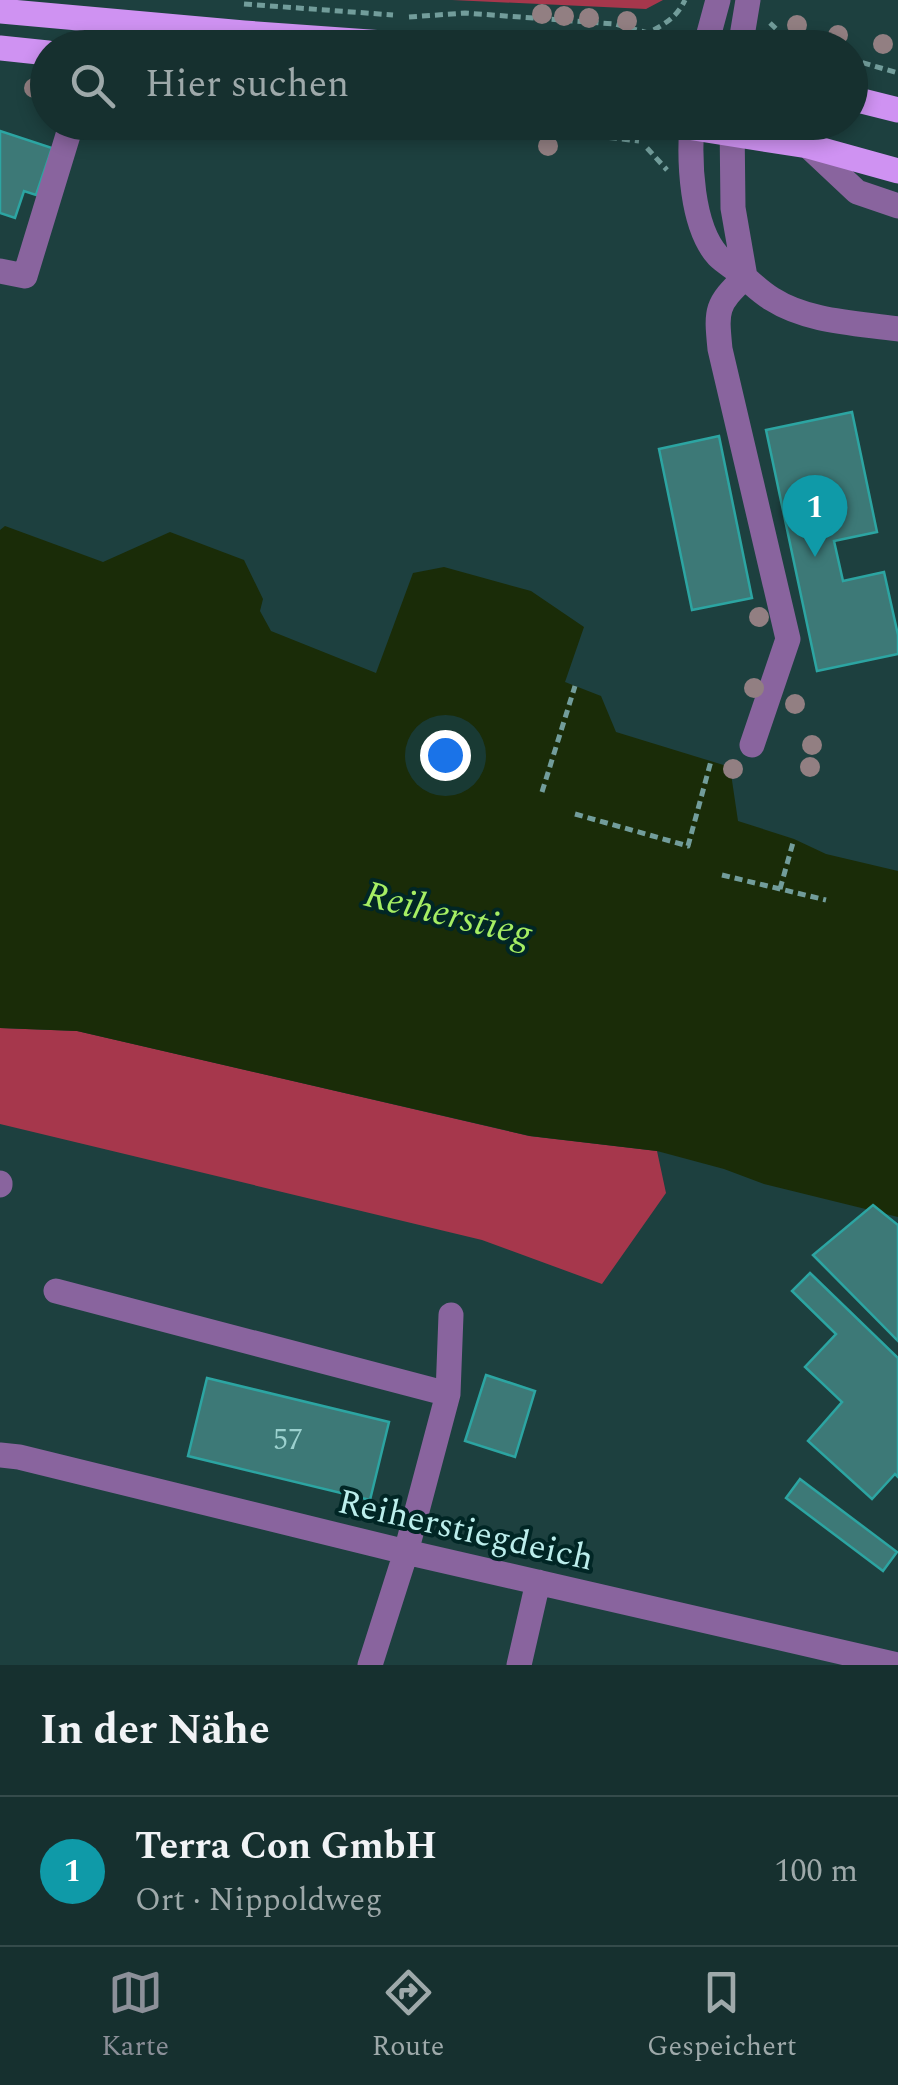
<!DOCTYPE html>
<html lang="de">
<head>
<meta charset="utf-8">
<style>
	:root { --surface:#16302f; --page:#1f3837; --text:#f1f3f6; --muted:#9ea9aa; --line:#354b4b; --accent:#8c9099 }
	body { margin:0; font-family:Spectral,serif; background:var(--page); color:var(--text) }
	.you { position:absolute; left:445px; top:755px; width:35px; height:35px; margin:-25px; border:8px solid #fff; border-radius:50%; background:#1a73e8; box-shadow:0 0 0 15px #1a73e833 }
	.badge { display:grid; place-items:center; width:65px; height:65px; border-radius:50%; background:var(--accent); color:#fff; font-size:32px; font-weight:700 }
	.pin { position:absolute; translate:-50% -82px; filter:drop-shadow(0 2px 5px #0008) }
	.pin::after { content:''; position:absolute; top:52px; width:35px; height:30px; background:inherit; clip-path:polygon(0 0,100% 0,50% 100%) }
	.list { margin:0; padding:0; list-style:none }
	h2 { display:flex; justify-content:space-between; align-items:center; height:130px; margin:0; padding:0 40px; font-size:42px }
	h2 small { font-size:32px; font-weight:400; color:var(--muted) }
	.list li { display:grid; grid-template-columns:65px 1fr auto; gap:30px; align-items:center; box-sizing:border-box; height:150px; padding:0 40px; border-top:2px solid var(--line) }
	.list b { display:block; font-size:38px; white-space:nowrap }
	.list p { margin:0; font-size:32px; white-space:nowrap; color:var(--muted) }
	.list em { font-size:32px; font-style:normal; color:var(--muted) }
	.icon { flex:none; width:55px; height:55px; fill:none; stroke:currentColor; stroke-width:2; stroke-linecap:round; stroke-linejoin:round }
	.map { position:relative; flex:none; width:898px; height:1665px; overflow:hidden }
	.search { position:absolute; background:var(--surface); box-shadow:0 5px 15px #0003; left:30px; right:30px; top:30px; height:110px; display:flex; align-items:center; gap:25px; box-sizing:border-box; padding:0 35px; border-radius:55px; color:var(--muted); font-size:38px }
	.sheet { height:280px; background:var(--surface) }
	nav { display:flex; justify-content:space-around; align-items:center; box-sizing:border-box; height:140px; border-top:2px solid var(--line); background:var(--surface); font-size:28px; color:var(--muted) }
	nav a { display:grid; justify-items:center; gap:5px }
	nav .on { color:var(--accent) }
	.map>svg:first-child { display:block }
</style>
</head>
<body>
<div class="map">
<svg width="898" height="1665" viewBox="0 0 898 1665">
	<rect width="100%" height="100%" fill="#1d403f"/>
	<path fill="#a6374c" d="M452,0H663L646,9Z
		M0,1028L77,1031L529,1136L657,1151L666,1193L602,1284L482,1240L0,1124Z"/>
	<path fill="#1a2c08" d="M5,526L103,562L170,532L244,560L263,599L260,611L271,631L376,673L413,573L444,567L531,591L584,627L565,682L601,696L616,732L730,767L738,821L794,839L826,854L898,871V1217L764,1184L724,1169L657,1151L530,1136L77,1031L0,1028V530Z"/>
	<path fill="#3d7977" stroke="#2ca5a2" stroke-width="2.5" d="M0,131L52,148L36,195L24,191L15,218L0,213Z
		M852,412L877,532L834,541L843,581L884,572L898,635V654L817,671L766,430Z
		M719,436L752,598L692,610L659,449Z
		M873,1205L898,1225V1341L813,1255Z
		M810,1273L898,1358V1477L895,1474L872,1499L808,1441L842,1402L805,1367L836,1334L792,1291Z
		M486,1375L535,1391L515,1457L465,1441Z
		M207,1378L389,1422L370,1500L188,1456Z
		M800,1479L897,1552L883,1571L786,1498Z"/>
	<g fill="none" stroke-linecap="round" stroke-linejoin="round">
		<path stroke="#729d9b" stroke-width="5" stroke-dasharray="8 5" stroke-linecap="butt" d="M244,4L393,15
			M409,17L465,13L615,24L648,33C665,24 677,17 685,0
			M770,23L791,43L808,48
			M850,59L898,73
			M480,122L639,141
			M647,148L667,170
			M542,792L575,686
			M575,814L688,846L711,761
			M722,875L826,900
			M780,889L794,839"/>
		<path stroke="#89649e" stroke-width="25" d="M705,48L718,0
			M740,48L748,0
			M692,122C689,161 691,226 718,256C725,263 735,268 742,275C752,283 760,292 772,299C808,322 857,323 898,329
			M732,122L733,208L745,277
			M808,146L857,192L898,206
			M0,271L25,276L72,122
			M745,277C716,305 716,309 720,349L788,639L752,745
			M0,1185V1183
			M56,1291L448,1394
			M0,1455L19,1457L406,1552L898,1665
			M370,1665L406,1552L448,1394L451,1315
			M519,1665L538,1582"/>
		<path stroke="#cf92f2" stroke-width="25" d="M0,11L244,33L454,48
			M0,48L48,53
			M850,98L898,110
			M656,122L808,146L898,171"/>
	</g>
	<g fill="#927f82">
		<circle cx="542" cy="14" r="10"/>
		<circle cx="564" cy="16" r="10"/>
		<circle cx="589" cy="18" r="10"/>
		<circle cx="627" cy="21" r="10"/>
		<circle cx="797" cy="25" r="10"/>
		<circle cx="838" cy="35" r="10"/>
		<circle cx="883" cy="44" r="10"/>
		<circle cx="34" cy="88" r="10"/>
		<circle cx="548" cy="146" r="10"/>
		<circle cx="759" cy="617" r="10"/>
		<circle cx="754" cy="688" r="10"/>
		<circle cx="795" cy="704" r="10"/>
		<circle cx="812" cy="745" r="10"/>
		<circle cx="810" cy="767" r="10"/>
		<circle cx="733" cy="769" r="10"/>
	</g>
	<g text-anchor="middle" stroke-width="8" stroke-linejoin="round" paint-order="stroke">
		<g font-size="30" fill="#9cd1cf">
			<text x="288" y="1449">57</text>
		</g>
		<g font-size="35" fill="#bceeec" stroke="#012625">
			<text transform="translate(466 1529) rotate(13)" y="12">Reiherstiegdeich</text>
		</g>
		<g font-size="38" font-style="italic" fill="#a5ee63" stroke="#012625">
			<text transform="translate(448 913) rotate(14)" y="13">Reiherstieg</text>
		</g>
	</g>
</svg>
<div class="you"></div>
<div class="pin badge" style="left:815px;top:557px;background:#0f9aa8">1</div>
<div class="search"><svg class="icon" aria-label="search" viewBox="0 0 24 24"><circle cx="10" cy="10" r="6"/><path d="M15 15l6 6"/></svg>Hier suchen</div>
</div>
<section class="sheet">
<h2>In der Nähe<small></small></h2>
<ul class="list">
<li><span class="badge" style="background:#0f9aa8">1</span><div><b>Terra Con GmbH</b><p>Ort · Nippoldweg</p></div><em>100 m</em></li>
</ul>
</section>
<nav>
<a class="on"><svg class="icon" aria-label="map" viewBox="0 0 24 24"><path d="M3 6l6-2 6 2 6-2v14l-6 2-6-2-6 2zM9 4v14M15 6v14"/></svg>Karte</a>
<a><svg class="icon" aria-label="directions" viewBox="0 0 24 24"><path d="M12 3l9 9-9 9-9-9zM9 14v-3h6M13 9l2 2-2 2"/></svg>Route</a>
<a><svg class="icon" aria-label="saved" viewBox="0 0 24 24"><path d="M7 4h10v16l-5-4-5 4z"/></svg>Gespeichert</a>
</nav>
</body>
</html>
